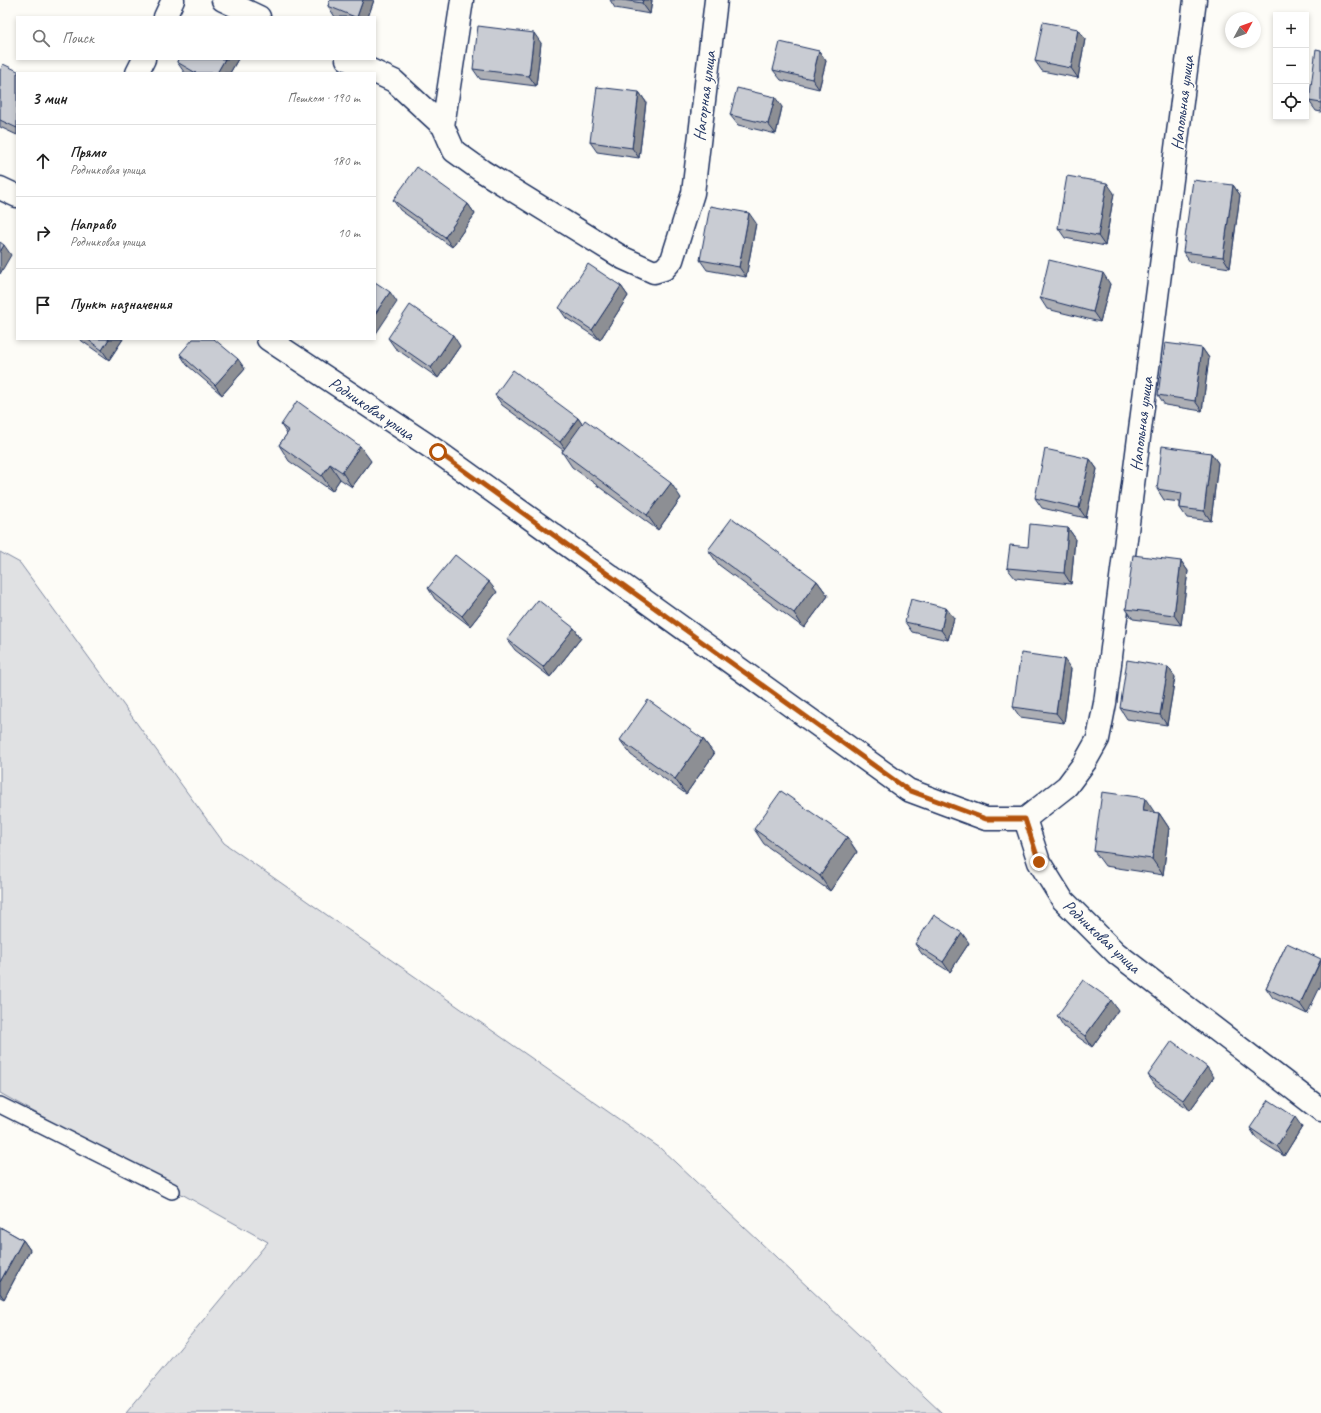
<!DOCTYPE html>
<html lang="ru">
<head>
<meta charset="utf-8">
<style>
	:root { --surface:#fff; --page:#f6f6f6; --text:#222; --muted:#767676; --line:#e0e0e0 }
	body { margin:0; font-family:Caveat,sans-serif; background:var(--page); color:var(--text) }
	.controls { position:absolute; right:12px; top:12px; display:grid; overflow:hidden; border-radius:0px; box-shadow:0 2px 6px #0003 }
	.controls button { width:36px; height:36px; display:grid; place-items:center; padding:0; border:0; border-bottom:1px solid var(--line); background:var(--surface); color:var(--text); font:20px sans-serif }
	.compass { position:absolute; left:1225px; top:12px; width:36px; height:36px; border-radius:50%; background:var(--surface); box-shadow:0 2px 6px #0003; rotate:49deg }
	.stop { position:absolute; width:12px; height:12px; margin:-9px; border:3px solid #b45309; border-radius:50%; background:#fff }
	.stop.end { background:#b45309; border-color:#fff; box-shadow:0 1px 4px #0008 }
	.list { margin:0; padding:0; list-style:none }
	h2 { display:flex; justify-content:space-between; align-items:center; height:52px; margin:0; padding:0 16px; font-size:17px }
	h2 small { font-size:13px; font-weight:400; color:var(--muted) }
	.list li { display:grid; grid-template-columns:26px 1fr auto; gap:12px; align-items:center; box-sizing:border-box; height:72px; padding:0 16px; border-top:1px solid var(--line) }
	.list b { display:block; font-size:15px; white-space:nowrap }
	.list p { margin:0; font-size:13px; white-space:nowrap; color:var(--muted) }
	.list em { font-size:13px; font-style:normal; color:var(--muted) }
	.icon { flex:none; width:22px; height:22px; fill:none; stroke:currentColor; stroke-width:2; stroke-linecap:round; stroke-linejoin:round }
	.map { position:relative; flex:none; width:1321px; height:1413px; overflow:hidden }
	.search { position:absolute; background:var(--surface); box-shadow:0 2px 6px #0003; left:16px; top:16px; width:360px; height:44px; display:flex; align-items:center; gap:10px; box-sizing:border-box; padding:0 14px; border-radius:0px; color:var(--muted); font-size:15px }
	.panel { position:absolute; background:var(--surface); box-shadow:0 2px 6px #0003; left:16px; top:72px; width:360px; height:268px; border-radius:0px }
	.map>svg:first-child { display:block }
</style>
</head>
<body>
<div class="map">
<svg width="1321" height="1413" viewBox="0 0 1321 1413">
	<rect width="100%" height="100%" fill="#fdfcf7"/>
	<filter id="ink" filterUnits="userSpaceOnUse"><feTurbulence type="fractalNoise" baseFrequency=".025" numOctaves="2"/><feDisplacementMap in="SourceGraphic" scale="8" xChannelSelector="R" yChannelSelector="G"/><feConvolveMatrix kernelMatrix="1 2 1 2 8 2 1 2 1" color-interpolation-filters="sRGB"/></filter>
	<g filter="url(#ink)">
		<path fill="#e0e1e3" stroke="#7e88a0" d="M0,552L20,563L224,843L660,1148L942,1413H126L268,1242L0,1093Z"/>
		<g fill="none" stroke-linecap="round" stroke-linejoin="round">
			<defs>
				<path id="service" d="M0,1105L172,1191"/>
				<path id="minor" d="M223,0L259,17
					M165,17L173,0
					M347,59L394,81L443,126L454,151L482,171L623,258L654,272L664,269L672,260L693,193L716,0
					M137,73L144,59
					M443,126L462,0
					M0,188L17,196
					M268,339L438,452L908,790L986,819H1025
					M1025,819L1067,786L1085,762L1098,739L1105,703L1195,0
					M1025,819L1039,862L1062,899L1116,953L1321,1110"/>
			</defs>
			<use href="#service" stroke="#1b2f5e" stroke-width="18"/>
			<use href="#minor" stroke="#1b2f5e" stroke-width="25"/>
			<use href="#service" stroke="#fdfcf7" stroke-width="15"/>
			<use href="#minor" stroke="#fdfcf7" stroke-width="22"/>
		</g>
		<path fill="#adafb5" stroke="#1b2f5e" d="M330,0H374L368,17H335L328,6Z
			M610,0H652L650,14L615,8Z
			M1078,29L1085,39L1078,78L1042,71L1035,61Z
			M541,43L536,86L480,79L473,69Z
			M1321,50V112L1316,111L1309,101Z
			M819,51L826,61L819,89L781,80L773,70Z
			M178,59H238L230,73H186L184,72L177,62Z
			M0,71L17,73V135L0,127Z
			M639,92L646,102L639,158L597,152L590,142Z
			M782,107L776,134L738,125L730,115Z
			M1233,185L1240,195L1230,268L1190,262L1183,252Z
			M1114,193L1105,246L1065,238L1058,228Z
			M393,200L468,204L475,214L452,247L400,210Z
			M756,223L746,277L707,270L700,260Z
			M1110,284L1100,322L1047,309L1040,298Z
			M621,286L628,296L600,340L566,318L559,308Z
			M388,338L460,346L438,378L395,348Z
			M79,339H123L109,360Z
			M1202,348L1209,358L1202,411L1165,405L1158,395Z
			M180,354L245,369L222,395L187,365Z
			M495,395L578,418L582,424L681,498L658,530L572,467L562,452L563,450L502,405Z
			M281,425L371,461L352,487L340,479L332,491L289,461L279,445L287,434Z
			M1211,453L1218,463L1211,521L1187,518L1180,508V502L1164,500L1157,489Z
			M1090,459L1097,469L1086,518L1042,508L1035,498Z
			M1068,528L1075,538L1071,584L1015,578L1007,568L1028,547Z
			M708,550L817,581L828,596L804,628L719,565Z
			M1181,561L1188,571L1181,625L1133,619L1126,609Z
			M428,588L497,592L470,626L435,599Z
			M954,618L948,640L912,632L905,622Z
			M574,628L581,638L550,677L515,650L507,639Z
			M1168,667L1175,677L1167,725L1127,719L1120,708Z
			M1071,669L1064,723L1020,717L1013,707Z
			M703,739L714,754L686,794L631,755L620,740Z
			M1155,813H1159L1169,828L1163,875L1105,866L1094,851Z
			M754,829L847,837L857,852L830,891L764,844Z
			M969,943L950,972L922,954L915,944Z
			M1287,943L1307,1014L1273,998L1266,988Z
			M1118,1010L1092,1047L1064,1027L1057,1016Z
			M1148,1075L1214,1077L1190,1110L1155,1085Z
			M1302,1127L1284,1156L1257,1139L1250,1128Z
			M0,1227L23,1240L30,1250L4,1299L0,1297Z"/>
		<path fill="#8d8f94" stroke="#1b2f5e" d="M363,0H374L368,17H357Z
			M643,0H652L650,14L642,3Z
			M1078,29L1085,39L1078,78L1071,68Z
			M534,33L541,43L536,86L529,76Z
			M819,51L826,61L819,89L812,79Z
			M225,59H238L230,73H217Z
			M639,92L646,102L639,158L632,148Z
			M775,97L782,107L776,134L768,124Z
			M1107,183L1114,193L1105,246L1098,236Z
			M1233,185L1240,195L1230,268L1223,257Z
			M468,204L475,214L452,247L445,237Z
			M749,213L756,223L746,277L739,267Z
			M4,245L11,255L0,274V252Z
			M1103,273L1110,284L1100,322L1093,312Z
			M621,286L628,296L600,340L592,330Z
			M390,292L397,302L375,335V314Z
			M453,335L460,346L438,378L431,368Z
			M109,339H123L109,360L102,350Z
			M1202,348L1209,358L1202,411L1195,401Z
			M238,359L245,369L222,395L215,385Z
			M578,418L585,428L567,452L560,442Z
			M360,446L371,461L352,487L342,472Z
			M1211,453L1218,463L1211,521L1204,511Z
			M1090,459L1097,469L1086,518L1079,508Z
			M330,464L340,479L332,491L322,476Z
			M671,483L681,498L658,530L647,515Z
			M1068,528L1075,538L1071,584L1064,573Z
			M1181,561L1188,571L1181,625L1174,615Z
			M817,581L828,596L804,628L794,613Z
			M489,582L497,592L470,626L462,616Z
			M946,608L954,618L948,640L941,630Z
			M574,628L581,638L550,677L543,667Z
			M1064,659L1071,669L1064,723L1056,713Z
			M1168,667L1175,677L1167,725L1160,715Z
			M703,739L714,754L686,794L675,779Z
			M1145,798L1155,813L1143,811Z
			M1159,813L1169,828L1163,875L1152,859Z
			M847,837L857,852L830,891L820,876Z
			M962,933L969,943L950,972L943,962Z
			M1321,960V985L1307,1014L1300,1004Z
			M1111,1000L1118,1010L1092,1047L1085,1036Z
			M1207,1067L1214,1077L1190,1110L1183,1100Z
			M1295,1117L1302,1127L1284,1156L1277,1146Z
			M23,1240L30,1250L4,1299L0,1293V1282Z"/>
		<path fill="#c9ccd3" stroke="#1b2f5e" d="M330,0H363L357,17H355L328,6Z
			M622,0H643L642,3Z
			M1043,22L1078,29L1071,68L1035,61Z
			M478,26L534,33L529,76L473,69Z
			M780,42L819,51L812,79L773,70Z
			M1316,49L1321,50V103L1309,101Z
			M178,59H225L217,73H196L177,62Z
			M3,64L22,73H17V128L0,120V71Z
			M597,87L639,92L632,148L590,142Z
			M737,88L775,97L768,124L730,115Z
			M417,167L468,204L445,237L393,200Z
			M1067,176L1107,183L1098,236L1058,228Z
			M1193,180L1233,185L1223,257L1183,252Z
			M710,206L749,213L739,267L700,260Z
			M0,242L4,245L0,252Z
			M1049,260L1103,273L1093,312L1040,298Z
			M588,264L621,286L592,330L559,308Z
			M375,282L390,292L375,314Z
			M410,305L453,335L431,368L388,338Z
			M87,339H109L102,350Z
			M193,339H214L238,359L215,385L180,354Z
			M1165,343L1202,348L1195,401L1158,395Z
			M513,370L578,418L560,442L495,395Z
			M297,401L360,446L342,472L330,464L322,476L279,445L289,431L281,425Z
			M585,420L671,483L647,515L562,452Z
			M1162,446L1211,453L1204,511L1180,508L1182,493L1157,489Z
			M1045,449L1090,459L1079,508L1035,498Z
			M732,518L817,581L794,613L708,550Z
			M1030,524L1068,528L1064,573L1007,568L1010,545L1028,547Z
			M455,555L489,582L462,616L428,588Z
			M1133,555L1181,561L1174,615L1126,609Z
			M911,599L946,608L941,630L905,622Z
			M538,600L574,628L543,667L507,639Z
			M1021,653L1064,659L1056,713L1013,707Z
			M1127,660L1168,667L1160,715L1120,708Z
			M648,700L703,739L675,779L620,740Z
			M781,791L847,837L820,876L754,829Z
			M1102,792L1145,798L1143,811L1159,813L1152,859L1094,851Z
			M934,915L962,933L943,962L915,944Z
			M1287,943L1321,959L1300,1004L1266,988Z
			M1083,980L1111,1000L1085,1036L1057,1016Z
			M1172,1041L1207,1067L1183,1100L1148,1075Z
			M1269,1100L1295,1117L1277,1146L1250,1128Z
			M0,1227L23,1240L0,1282Z"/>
	</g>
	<g fill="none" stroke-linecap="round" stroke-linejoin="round" filter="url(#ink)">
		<path stroke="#b45309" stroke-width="5" d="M438,452L908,790L986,819H1025L1039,862"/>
	</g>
	<g text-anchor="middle" stroke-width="3.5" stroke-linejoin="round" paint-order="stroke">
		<g font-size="17" fill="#1b2f5e" stroke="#fdfcf7">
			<text transform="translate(704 96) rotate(-83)" y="6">Нагорная улица</text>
			<text transform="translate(1182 103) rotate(-83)" y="6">Напольная улица</text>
			<text transform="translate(372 408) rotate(34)" y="6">Родниковая улица</text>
			<text transform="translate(1141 424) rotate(-83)" y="6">Напольная улица</text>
			<text transform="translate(1102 936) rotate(43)" y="6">Родниковая улица</text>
		</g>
	</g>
</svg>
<div class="controls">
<button>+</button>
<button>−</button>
<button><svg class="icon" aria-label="locate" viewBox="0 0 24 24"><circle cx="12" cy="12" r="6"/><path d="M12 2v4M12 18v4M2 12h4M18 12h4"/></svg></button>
</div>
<svg class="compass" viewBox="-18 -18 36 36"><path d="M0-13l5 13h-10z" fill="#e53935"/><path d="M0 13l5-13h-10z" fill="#767676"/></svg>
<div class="stop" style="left:438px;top:452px"></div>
<div class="stop end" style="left:1039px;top:862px"></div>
<div class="search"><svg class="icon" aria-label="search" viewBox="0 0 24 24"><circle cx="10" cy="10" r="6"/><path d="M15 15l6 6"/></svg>Поиск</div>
<section class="panel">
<h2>3 мин<small>Пешком · 190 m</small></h2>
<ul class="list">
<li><svg class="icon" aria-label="ahead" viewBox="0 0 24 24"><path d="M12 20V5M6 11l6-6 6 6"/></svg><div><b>Прямо</b><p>Родниковая улица</p></div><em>180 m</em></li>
<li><svg class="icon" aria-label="right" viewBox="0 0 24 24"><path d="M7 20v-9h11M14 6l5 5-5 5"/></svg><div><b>Направо</b><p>Родниковая улица</p></div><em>10 m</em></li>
<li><svg class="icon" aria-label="arrive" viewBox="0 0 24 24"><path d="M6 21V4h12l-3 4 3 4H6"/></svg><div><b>Пункт назначения</b></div></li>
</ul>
</section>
</div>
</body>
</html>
